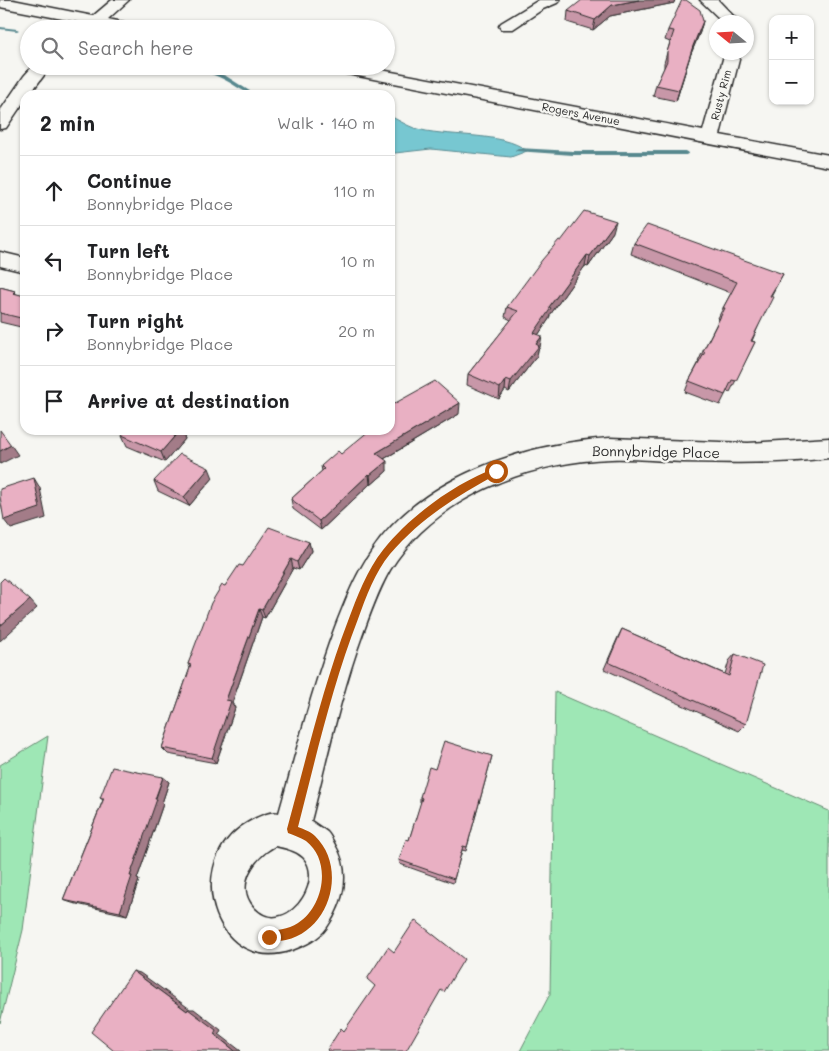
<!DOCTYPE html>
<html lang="en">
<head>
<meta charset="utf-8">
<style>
	:root { --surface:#fff; --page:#f6f6f6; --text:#202124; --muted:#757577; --line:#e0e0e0 }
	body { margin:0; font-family:Mali,sans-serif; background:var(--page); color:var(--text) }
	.controls { position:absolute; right:15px; top:15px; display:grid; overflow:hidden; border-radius:10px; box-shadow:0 1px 4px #0004 }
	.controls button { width:45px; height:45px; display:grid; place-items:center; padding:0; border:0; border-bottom:1px solid var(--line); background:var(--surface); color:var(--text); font:25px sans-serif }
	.compass { position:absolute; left:709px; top:15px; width:45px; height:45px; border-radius:50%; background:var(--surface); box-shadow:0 1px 4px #0004; rotate:288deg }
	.stop { position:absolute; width:15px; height:15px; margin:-11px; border:4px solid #b45309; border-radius:50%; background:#fff }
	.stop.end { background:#b45309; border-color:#fff; box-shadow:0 1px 5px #0008 }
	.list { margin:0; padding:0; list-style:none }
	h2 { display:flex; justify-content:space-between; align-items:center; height:65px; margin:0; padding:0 20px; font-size:21px }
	h2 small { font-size:16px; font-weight:400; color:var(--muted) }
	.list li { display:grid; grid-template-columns:32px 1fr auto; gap:15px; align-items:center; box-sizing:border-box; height:70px; padding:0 20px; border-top:1px solid var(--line) }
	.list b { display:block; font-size:19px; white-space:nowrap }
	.list p { margin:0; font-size:16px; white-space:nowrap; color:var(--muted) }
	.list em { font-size:16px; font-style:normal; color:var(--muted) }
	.icon { flex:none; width:28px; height:28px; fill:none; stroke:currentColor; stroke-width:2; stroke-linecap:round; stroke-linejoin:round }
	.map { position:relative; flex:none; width:829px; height:1051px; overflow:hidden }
	.search { position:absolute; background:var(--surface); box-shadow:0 1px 4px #0004; left:20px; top:20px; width:375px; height:55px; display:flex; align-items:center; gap:12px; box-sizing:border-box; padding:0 18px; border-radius:28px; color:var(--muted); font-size:19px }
	.panel { position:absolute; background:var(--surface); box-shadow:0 1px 4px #0004; left:20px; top:90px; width:375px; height:345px; border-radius:15px }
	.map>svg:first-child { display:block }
</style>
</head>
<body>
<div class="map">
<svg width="829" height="1051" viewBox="0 0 829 1051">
	<rect width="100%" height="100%" fill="#f6f6f2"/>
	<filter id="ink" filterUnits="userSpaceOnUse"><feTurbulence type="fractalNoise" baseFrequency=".02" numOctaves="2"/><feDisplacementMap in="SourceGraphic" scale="10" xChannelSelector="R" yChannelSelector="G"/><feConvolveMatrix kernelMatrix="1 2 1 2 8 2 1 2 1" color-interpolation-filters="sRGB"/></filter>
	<g filter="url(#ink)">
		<path fill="#9ee7b5" stroke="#648970" d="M555,692L829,811V1051H520L550,994Z
			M48,736L23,930L0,1023V765Z"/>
		<path fill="#77c7d1" stroke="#59898f" d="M390,116C398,120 406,125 414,128C444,138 504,131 527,151L511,157L431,149L395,153L390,151Z"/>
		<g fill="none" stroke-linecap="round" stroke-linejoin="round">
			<path fill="#59898f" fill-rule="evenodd" d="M0,27L17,29L19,30L17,31L0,29Z
				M189,66H196L226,76L248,90L259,95C245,95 236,85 223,79C212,73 199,71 189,66Z
				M518,148L573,151H686L689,153L686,155H573L516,151L515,150Z"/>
			<defs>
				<path id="minor" d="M0,0H13L93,16L112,0H129L108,19L142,26L144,29H111L99,26L96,29H78L83,23L0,7Z
					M539,0H560L557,3L543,9L513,29H501L499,26L501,23Z
					M700,0H718L739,22H723Z
					M725,52H741L720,135L829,155V167L332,71L326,70L324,66H360L703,131Z
					M33,66H51L29,95H25V100L6,128L0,129V111L24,76Z
					M0,252L25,258V272L0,266Z
					M610,438L748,443L829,438V458C780,464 731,463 682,462C658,461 634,458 611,459C528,462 435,497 390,570C378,591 370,614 362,636C340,696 327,759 311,821C316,825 322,828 327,832C330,835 333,841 335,845C351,872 344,902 327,927C319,939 305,945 292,950C218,975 183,870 241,827C250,821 268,810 279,813C297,750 312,688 335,627C345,602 355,575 371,552C422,476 523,444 610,438ZM275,846C285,848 295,850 303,857C327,882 284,940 254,908C234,886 253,858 275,846Z"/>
			</defs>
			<use href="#minor" stroke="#2b2b2b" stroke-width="3"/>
			<use href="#minor" fill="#f6f6f2" fill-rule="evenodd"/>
		</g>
		<path fill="#c897a8" stroke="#2b2b2b" d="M674,3L610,16L593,30L567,22L568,11Z
			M703,21L700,32L690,56L676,101L653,96L656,85L664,68V63L670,42L665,40L668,30Z
			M613,232L588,267L585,266L550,315L549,319L538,335L540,347L538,350L537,356L509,392L505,390L499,399L467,385L468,374L511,320L505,317L507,307Z
			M634,243L783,274L771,296L752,341L755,342L730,392L727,391L720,405L685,392L689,381L699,362H698L703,351L719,319L718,318L723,308L731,293L631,254Z
			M0,287L15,291L16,294L25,296V328L0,322Z
			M459,414L384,459L387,471L371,485L370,484L321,530L293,509L291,499L322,471L321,466L341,454Z
			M127,430H181L185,439L165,462L127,446L122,435Z
			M213,478L189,506L158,491L154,481Z
			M309,542L311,551L299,570L293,568L265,618L262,617L232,703L235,708L216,763L168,754L162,748L190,668L188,664L225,586L243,566Z
			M622,629L725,674L729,661L735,654L746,724L739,731L604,669L618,637Z
			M492,756L466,851L462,850L453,883L400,864L399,860L409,840L421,803L420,802V797L435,769Z
			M163,777L169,782L162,803L163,804L137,879L139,880L127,915L72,903L63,900L103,800L100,798Z"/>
		<path fill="#a37b88" stroke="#2b2b2b" d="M639,0H675L674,3L610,16L593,30L595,20L612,5Z
			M703,21L700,32L690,56L676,101L693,46Z
			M616,221L613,232L588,267L590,256Z
			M587,255L585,266L550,315L549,319L532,344L534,333L549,307Z
			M542,336L540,347L538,350L537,356L509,392L511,381Z
			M506,379L505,390L499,399L500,388Z
			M460,403L459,414L377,463L376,453Z
			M180,430H181L185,439L165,462L161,452Z
			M11,445L18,455L0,464V451Z
			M387,461V471L371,485L370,475Z
			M209,468L213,478L189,506L184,497Z
			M369,474L370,484L321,530L319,521Z
			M34,478L40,488L46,518L11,529L4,520Z
			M309,542L311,551L299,570L297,562Z
			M291,559L293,568L265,618L262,610Z
			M30,600L37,608L0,641V626Z
			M259,609L262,617L232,703L235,708L216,763L212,758L226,700Z
			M163,777L169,782L162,803L163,804L137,879L139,880L127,915L120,912L130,876Z
			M133,971L140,973L190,1009H194L221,1030L219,1034L241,1051H235L187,1011Z"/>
		<path fill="#e9b0c3" stroke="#2b2b2b" d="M582,0H639L612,5L595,20L568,11Z
			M682,0H686L700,10L703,21L693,46L679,90L656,85L667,61V52L674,31L668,30Z
			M584,211L616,221L590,256L587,255L549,307L551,308L534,333L542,336L536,344L539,346L511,381L506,379L500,388L468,374L518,311L507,307L542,260L559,240L561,241Z
			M647,225L783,274L770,296L773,297L751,341L755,342L736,381L732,380L725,395L689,381L705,352L703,351L725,308H723L737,282L634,243Z
			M0,287L15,291L13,293L25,296V319L0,313Z
			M435,381L460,403L376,453L387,461L370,475L369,474L319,521L291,499L324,469L321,466L338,451L341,454L370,430H390V406Z
			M0,430L11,445L0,451Z
			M127,430H180L161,452L122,435Z
			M180,454L209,468L184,497L154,481Z
			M34,478L40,508L4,520L0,497V489Z
			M269,527L309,542L297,562L291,559L262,610L259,609L226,700L231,701L212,758L162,748L191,665L188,664L211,603L222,585L225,586L239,565L243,566Z
			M4,578L30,600L0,626V582Z
			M622,629L729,676L735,654L763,665L746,724L608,662Z
			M444,741L492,756L467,847L463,846L454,879L399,860L406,839L409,840L422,798L420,797L429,767L435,769Z
			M112,767L163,777L155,799H157L130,876H132L120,912L63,900L104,798H100Z
			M415,920L464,959L444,992L441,990L406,1051H328L327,1050L341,1028L344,1031L375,986L367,979L388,947L394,952Z
			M133,971L187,1011L188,1009L216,1030L214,1034L235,1051H114L91,1032Z"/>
	</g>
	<path fill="#b45309" d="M496,468L499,469V473C457,496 422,517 390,554C375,572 366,597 358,619C332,686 316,757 298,827C303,829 310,831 315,836C349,869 329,935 280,941C275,942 270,943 265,941L264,937L265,933C276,929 288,930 298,923C324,906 332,861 306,841C301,838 294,835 288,833L287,829C306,760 322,689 348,621C357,597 367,570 383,550C410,516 455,483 496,468Z"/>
	<g text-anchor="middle" stroke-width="4.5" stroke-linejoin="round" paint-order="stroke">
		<g font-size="11" fill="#2b2b2b" stroke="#f6f6f2">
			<text transform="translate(721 95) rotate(-75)" y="4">Rusty Rim</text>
			<text transform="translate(581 114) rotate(11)" y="4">Rogers Avenue</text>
		</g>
		<g font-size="14" fill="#2b2b2b" stroke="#f6f6f2">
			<text transform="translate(656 452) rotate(1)" y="5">Bonnybridge Place</text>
		</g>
	</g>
</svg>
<div class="controls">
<button>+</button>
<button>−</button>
</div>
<svg class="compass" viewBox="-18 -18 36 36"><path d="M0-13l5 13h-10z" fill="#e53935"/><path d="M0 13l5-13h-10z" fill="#757577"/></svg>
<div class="stop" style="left:496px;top:471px"></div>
<div class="stop end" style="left:269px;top:937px"></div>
<div class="search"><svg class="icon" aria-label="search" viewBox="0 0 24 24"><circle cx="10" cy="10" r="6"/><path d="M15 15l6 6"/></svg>Search here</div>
<section class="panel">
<h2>2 min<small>Walk · 140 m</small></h2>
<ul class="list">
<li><svg class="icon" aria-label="ahead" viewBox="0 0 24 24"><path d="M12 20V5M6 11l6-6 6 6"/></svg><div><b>Continue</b><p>Bonnybridge Place</p></div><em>110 m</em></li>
<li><svg class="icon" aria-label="left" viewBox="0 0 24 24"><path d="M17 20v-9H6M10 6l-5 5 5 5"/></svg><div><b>Turn left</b><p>Bonnybridge Place</p></div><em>10 m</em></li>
<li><svg class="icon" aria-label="right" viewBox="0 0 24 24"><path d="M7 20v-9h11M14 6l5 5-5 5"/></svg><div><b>Turn right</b><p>Bonnybridge Place</p></div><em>20 m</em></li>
<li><svg class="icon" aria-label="arrive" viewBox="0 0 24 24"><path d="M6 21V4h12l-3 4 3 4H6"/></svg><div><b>Arrive at destination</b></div></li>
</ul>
</section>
</div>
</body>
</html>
